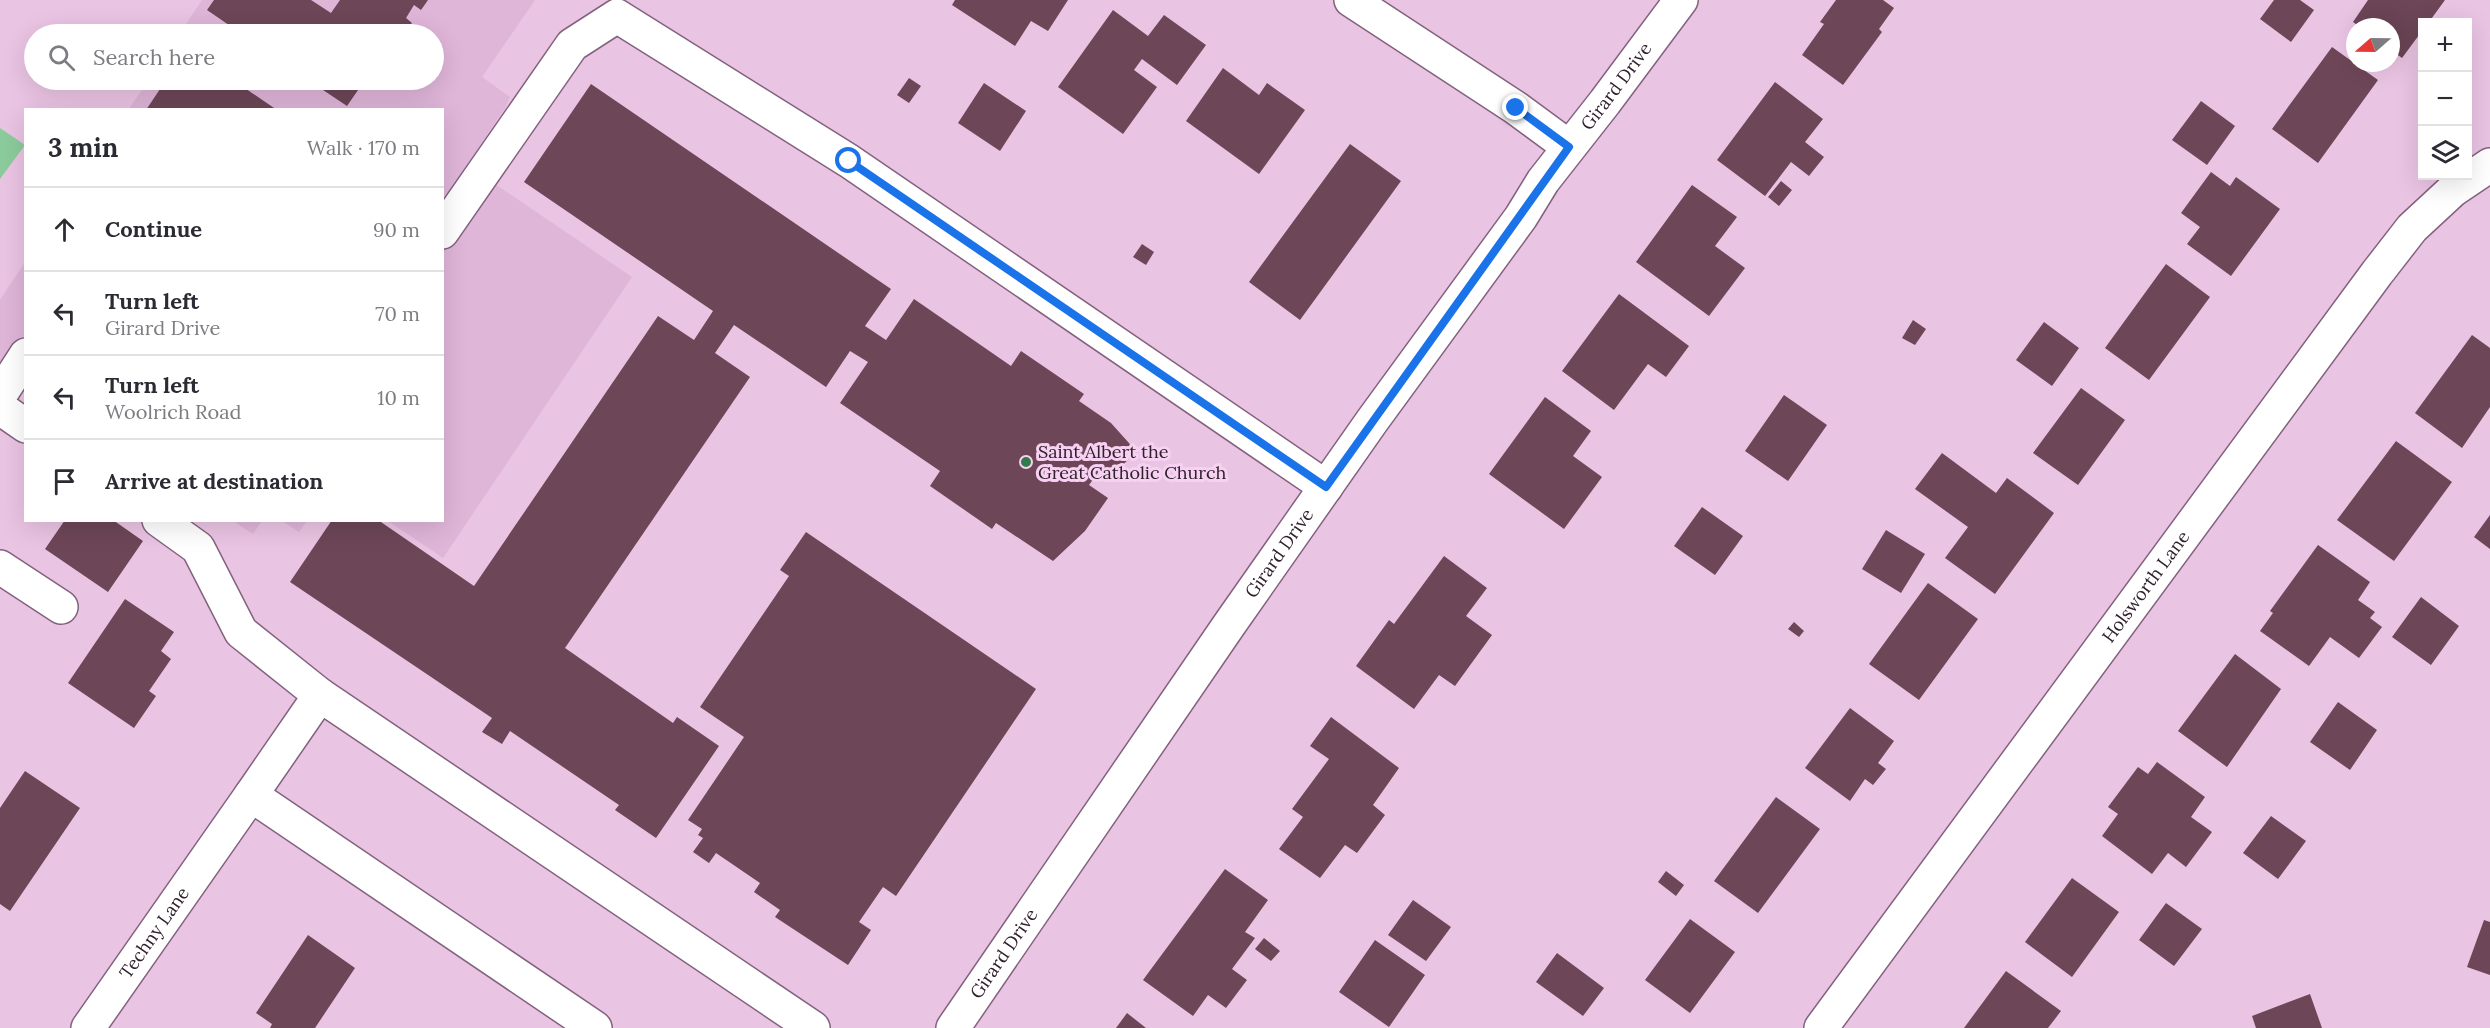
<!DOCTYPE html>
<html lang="en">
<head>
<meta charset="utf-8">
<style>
	:root { --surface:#fff; --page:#f7f7f7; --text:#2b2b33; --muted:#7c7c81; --line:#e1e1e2 }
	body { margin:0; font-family:Lora,serif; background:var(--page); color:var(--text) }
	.controls { position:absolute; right:18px; top:18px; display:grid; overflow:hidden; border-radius:0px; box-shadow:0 6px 24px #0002 }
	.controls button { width:54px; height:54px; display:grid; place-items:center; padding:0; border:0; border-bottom:2px solid var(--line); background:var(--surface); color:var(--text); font:30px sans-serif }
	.compass { position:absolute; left:2346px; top:18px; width:54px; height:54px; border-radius:50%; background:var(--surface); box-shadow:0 6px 24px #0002; rotate:250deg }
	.stop { position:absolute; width:18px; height:18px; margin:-14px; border:4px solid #1a73e8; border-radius:50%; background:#fff }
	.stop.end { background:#1a73e8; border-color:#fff; box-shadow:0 2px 6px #0008 }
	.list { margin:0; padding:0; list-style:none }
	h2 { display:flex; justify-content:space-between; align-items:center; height:78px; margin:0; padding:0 24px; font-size:26px }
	h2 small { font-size:20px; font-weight:400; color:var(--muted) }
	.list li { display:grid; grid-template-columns:39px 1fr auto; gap:18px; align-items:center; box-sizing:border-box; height:84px; padding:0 24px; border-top:2px solid var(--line) }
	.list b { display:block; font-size:22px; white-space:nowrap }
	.list p { margin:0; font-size:20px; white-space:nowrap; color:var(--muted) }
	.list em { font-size:20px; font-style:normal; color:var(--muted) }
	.icon { flex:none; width:33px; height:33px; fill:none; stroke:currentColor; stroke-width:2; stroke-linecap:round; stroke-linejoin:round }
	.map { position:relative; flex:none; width:2490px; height:1028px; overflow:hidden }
	.search { position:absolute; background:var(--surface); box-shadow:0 6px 24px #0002; left:24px; top:24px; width:420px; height:66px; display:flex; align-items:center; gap:15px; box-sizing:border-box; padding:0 21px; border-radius:33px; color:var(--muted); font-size:22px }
	.panel { position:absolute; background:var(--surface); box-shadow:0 6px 24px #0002; left:24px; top:108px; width:420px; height:414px; border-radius:0px }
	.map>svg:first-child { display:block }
</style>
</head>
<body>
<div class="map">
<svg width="2490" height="1028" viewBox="0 0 2490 1028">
	<rect width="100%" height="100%" fill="#eac4e3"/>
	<path fill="#dfb5d8" d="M202,0H535L482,77L510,97L505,108L467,165L632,277L443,558L388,521L442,520V110H128L149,80H434V34H179Z
		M25,262V380L0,363V300Z
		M233,521H262L253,534Z
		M282,521H307L299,532Z"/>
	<path fill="#8ccb9c" d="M0,128L25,145L0,179Z"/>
	<path fill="#6d4657" d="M214,0H311L331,13L340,0H428L421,10L414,5L406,18L412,23L404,34H242L207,10Z
		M955,0H1068L1048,31L1031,21L1015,46L952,5Z
		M1836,0H1883L1894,8L1879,29L1882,32L1843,85L1802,55L1824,24L1820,22Z
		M2274,0H2300L2314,10L2291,42L2260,19Z
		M2368,0H2445L2429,22H2422V31L2402,58L2391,50V27H2360L2353,22Z
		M1113,10L1148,36L1164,15L1206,45L1177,85L1142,59L1134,70L1157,87L1123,134L1058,87Z
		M2332,47L2378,80L2318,163L2272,129Z
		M1223,68L1259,95L1267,83L1305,110L1259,174L1186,121Z
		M909,78L921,86L909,103L897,95Z
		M166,80H233L277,110H146Z
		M308,80H365L347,106Z
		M1775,82L1823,119L1805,142L1824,157L1809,176L1791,162L1765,196L1717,160Z
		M984,83L1026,111L1000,151L958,123Z
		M591,84L891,289L865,326L886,340L914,299L1011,366L1021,351L1084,394L1079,401L1111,423L1137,452L1109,477L1099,471L1089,485L1108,498L1085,531L1053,561L996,523L992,529L930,486L940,471L840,403L868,362L850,351L826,387L734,325L715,353L750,377L565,648L673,723L677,717L719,746L656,838L615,810L619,805L510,731L502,744L482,732L492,718L290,582L332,520H378L474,586L658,316L694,340L713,311L524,182Z
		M2201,101L2235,126L2207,165L2172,140Z
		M1350,144L1401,181L1300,320L1249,282Z
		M2211,172L2230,186L2236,177L2280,209L2231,276L2187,244L2200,227L2181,213Z
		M1781,181L1792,190L1779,206L1768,197Z
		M1692,185L1737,217L1715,246L1745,268L1709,316L1636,262Z
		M1142,244L1154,252L1146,265L1133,257Z
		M2166,264L2210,297L2149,380L2105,348Z
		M1619,294L1689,346L1666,377L1648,364L1614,410L1562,371Z
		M1913,320L1926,329L1915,345L1902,338Z
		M2044,322L2079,348L2052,386L2016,360Z
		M2472,335L2490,348V407L2462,448L2415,413Z
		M2081,388L2125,420L2078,485L2033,453Z
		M1784,395L1827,425L1788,481L1745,451Z
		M1545,397L1591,431L1573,456L1602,477L1564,529L1489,474Z
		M2396,441L2452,482L2394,561L2337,520Z
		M1942,453L1996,493L2007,478L2054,513L1995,594L1945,558L1968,527L1915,489Z
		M1702,507L1743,536L1715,575L1674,546Z
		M2490,515V549L2474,537Z
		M65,520H113L143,541L108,592L45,549Z
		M1886,530L1925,554L1901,593L1862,569Z
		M806,532L1036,689L896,896L883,887L859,922L871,930L848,965L775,917L780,910L754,892L760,883L716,853L709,863L693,852L703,838L698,835L702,829L688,820L744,737L700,707L789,576L780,570Z
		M2318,545L2370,582L2358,600L2375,612L2370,618L2382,627L2359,658L2330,637L2309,666L2260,631L2273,613L2270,611Z
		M1444,556L1487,588L1466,616L1492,635L1455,686L1439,675L1414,709L1356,666L1389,620L1394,624Z
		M1928,583L1978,619L1919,700L1869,664Z
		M2421,597L2459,626L2431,665L2392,637Z
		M125,599L174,632L161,651L171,659L149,691L156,696L134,728L68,683Z
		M1794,622L1804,631L1799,637L1788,629Z
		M2235,654L2281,689L2227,767L2178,731Z
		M2338,702L2377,730L2350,770L2310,742Z
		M1850,708L1894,741L1878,763L1886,769L1873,785L1865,779L1850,801L1805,768Z
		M1331,717L1399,768L1373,805L1385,815L1357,853L1345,845L1320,878L1279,849L1303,817L1292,809L1329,759L1310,746Z
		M2157,762L2205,797L2191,817L2212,832L2186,867L2168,853L2152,874L2102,836L2118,814L2108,807L2138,767L2148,774Z
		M25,771L80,808L10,911L0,904V808Z
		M1776,797L1820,829L1758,913L1714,881Z
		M2271,816L2306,841L2278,879L2243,853Z
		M1225,869L1268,900L1245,932L1255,938L1232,969L1247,980L1226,1008L1208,995L1193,1016L1143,980Z
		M1666,871L1684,885L1676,896L1658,882Z
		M2072,878L2119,912L2072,977L2025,942Z
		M1413,900L1451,927L1426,961L1388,935Z
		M2166,903L2202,929L2174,966L2139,940Z
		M1690,919L1735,952L1690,1013L1645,980Z
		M2484,920L2490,922V975L2467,967Z
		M308,935L355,968L315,1028H270L272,1024L256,1013Z
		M1264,938L1280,951L1271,961L1255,949Z
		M1375,940L1425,975L1389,1027L1339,992Z
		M1557,953L1604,988L1583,1016L1536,982Z
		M2006,971L2061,1011L2048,1028H1964Z
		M2310,994L2322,1028H2256L2252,1016Z
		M1127,1013L1146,1028H1116Z"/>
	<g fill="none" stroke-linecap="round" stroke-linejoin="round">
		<defs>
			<g id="minor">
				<path d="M1351,0L1516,108L1569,147"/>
				<path d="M442,232L572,45L617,16L849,161L1326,487"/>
				<path d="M0,395L26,355"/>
				<path d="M0,408L26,426"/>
				<path d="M159,520L198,548L241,632L320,695"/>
				<path d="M0,567L61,607"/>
				<path d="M251,795L320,695L813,1028"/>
				<path id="s1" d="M88,1028L251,795L595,1028"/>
				<path id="s2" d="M953,1028L1229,625L1372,421L1521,217L1543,181L1605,102L1681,0"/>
				<path id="s3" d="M1821,1028L2377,273L2412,228L2453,190L2490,165"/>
			</g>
		</defs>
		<use href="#minor" stroke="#83627e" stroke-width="36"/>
		<use href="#minor" stroke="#fff" stroke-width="33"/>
	</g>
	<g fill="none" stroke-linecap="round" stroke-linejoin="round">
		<path stroke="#1a73e8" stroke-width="8" d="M849,161L1326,487L1569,147L1516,108"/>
	</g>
	<circle fill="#327c4a" stroke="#f7d1f1" stroke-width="2" cx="1026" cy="462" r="6"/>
	<g text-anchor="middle" stroke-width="6" stroke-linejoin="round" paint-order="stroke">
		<g font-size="18" fill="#2f212c" stroke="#f7d1f1">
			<text dy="6" stroke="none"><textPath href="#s2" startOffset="1152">Girard Drive</textPath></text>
			<text dy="6" stroke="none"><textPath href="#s2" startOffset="576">Girard Drive</textPath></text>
			<text dy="6" stroke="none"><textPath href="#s3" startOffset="548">Holsworth Lane</textPath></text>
			<text dy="6" stroke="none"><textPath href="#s1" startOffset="116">Techny Lane</textPath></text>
			<text dy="6" stroke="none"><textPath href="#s2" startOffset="90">Girard Drive</textPath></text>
		</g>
		<g font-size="18" fill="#2f212c" stroke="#f7d1f1" text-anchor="start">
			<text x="1038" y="458">Saint Albert the<tspan x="1038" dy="21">Great Catholic Church</tspan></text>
		</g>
	</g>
</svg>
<div class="controls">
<button>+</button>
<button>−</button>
<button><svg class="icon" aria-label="layers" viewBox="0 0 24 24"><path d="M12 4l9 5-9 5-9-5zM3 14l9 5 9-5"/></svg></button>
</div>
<svg class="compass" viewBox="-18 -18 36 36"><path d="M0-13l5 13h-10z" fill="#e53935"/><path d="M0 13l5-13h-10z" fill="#7c7c81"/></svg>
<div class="stop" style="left:849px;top:161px"></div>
<div class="stop end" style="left:1516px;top:108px"></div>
<div class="search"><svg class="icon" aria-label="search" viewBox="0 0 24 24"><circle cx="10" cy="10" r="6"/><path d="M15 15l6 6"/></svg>Search here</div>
<section class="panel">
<h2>3 min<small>Walk · 170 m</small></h2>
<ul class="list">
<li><svg class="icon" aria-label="ahead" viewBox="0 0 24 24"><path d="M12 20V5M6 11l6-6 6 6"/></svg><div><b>Continue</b></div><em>90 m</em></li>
<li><svg class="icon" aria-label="left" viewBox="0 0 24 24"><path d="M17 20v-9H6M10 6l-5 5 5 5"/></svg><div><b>Turn left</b><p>Girard Drive</p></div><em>70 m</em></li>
<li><svg class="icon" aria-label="left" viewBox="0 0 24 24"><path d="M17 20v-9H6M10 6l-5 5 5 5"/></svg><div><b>Turn left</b><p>Woolrich Road</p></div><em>10 m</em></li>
<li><svg class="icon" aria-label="arrive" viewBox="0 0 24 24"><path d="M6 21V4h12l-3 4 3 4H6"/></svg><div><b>Arrive at destination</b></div></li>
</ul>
</section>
</div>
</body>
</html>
